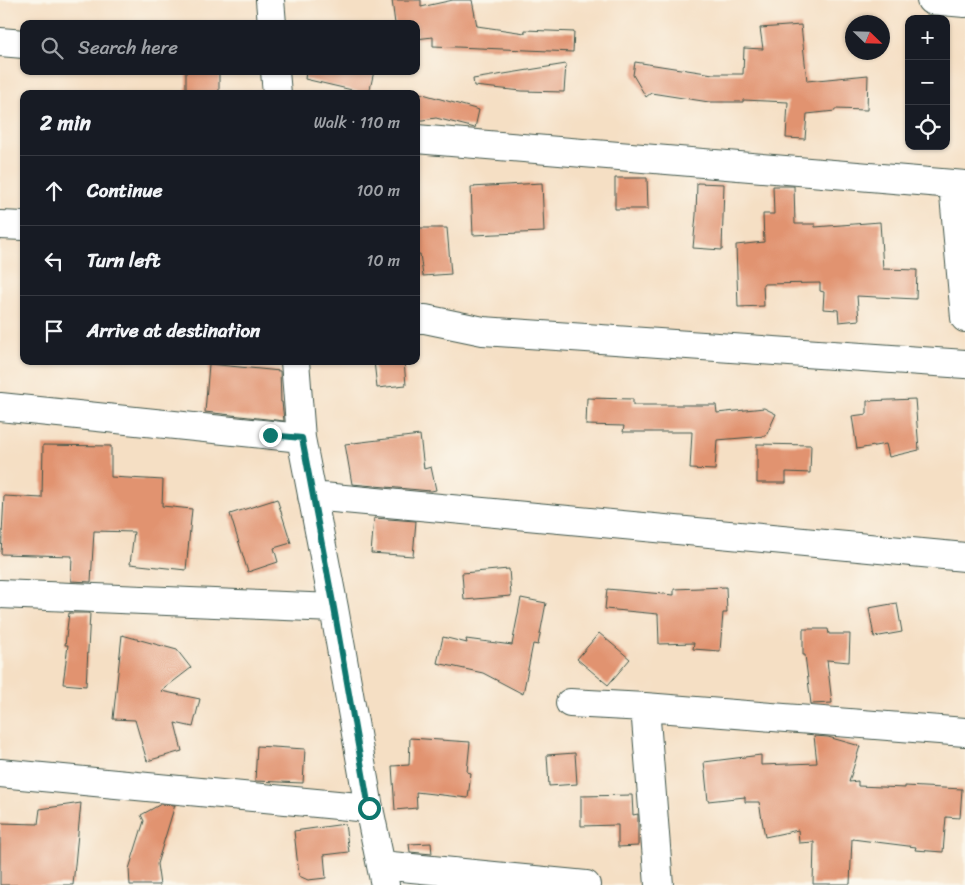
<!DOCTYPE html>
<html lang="en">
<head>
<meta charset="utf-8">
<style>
	:root { --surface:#171b24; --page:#242831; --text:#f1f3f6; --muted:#9ea1a6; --line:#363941 }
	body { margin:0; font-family:Sriracha,sans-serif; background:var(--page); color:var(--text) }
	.controls { position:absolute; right:15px; top:15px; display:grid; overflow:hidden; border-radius:10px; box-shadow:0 1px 4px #0004 }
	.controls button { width:45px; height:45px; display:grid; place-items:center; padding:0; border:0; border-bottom:1px solid var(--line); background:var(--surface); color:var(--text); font:25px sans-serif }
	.compass { position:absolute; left:845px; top:15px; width:45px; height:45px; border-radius:50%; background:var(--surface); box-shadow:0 1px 4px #0004; rotate:113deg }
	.stop { position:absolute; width:15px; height:15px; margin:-11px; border:4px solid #0f766e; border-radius:50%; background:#fff }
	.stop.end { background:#0f766e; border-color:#fff; box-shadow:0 1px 5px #0008 }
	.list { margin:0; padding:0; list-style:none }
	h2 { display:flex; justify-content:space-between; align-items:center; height:65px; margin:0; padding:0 20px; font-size:21px }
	h2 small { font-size:16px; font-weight:400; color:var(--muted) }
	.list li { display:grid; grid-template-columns:32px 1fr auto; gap:15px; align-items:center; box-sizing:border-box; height:70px; padding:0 20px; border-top:1px solid var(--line) }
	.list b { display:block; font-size:19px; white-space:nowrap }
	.list em { font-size:16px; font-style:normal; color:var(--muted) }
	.icon { flex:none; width:28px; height:28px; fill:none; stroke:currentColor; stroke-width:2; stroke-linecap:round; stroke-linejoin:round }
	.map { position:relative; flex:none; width:965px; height:885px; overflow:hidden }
	.search { position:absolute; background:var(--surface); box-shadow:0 1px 4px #0004; left:20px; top:20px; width:400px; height:55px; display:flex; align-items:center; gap:12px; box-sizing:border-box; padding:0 18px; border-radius:10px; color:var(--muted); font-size:19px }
	.panel { position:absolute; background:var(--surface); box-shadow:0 1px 4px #0004; left:20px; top:90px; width:400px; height:275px; border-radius:10px }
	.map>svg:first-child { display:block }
</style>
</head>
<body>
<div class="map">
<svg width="965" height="885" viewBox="0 0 965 885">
	<rect width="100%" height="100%" fill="#fbf7ec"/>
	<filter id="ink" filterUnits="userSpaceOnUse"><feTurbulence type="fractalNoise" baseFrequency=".02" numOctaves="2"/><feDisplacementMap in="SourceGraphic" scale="10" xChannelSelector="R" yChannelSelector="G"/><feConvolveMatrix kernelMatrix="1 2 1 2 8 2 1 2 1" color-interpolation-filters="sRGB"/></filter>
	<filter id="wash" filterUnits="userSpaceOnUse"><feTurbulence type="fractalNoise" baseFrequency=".0096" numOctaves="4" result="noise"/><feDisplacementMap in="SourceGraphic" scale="20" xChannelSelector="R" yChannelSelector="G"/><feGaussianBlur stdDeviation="1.12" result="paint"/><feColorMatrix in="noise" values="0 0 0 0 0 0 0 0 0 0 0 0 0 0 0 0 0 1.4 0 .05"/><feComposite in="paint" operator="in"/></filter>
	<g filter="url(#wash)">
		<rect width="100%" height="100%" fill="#f5dfc4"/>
		<g id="blocks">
			<path fill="#e19370" d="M392,0H421V7L453,0H472L477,26L525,33V30L574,32L573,52L433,46V37L416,39V24H395Z
				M801,25L807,81L868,75L867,110L835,109V111L807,114L805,139L786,138L788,102L743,100V102H709L651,93L646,97L633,75L635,62L713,74H743L744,48L763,49L760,28Z
				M566,64L564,92L522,91L474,86L473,79Z
				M186,71H219V94H186Z
				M306,71H374L369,94L305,79Z
				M416,92L479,110L475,128L436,118L416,121Z
				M615,178H647L648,209H615Z
				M542,183L544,232L473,235L471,187Z
				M697,183L724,184L722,250L693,248L696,215Z
				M773,186H794L795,224H815V227L880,222L883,269L917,270L916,299L857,296L859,320L839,322L838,310L823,309L824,292L820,291V283L763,284L764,306L738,307L736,245L764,242L763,214H774Z
				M416,228H447L451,274L423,276L420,254H416Z
				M374,361H404L406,385L377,388Z
				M209,364L280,371L281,402H282L284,421L205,412Z
				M587,398L633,399V405H716L717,413L764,408L776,414L766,436L717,440L715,470L690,469L692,432H623L624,426L586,425Z
				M915,399L919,450L889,457L886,444L857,449L852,416L867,414V401Z
				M420,435L424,469L431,467L436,490L431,491L352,484L345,444Z
				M757,444L811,445L810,473L786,472V483H757Z
				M43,445L111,446V477L163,480L162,506L192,509L186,570L130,564L134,532L94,531L91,582L71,581L72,556L1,554L4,496L42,498Z
				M277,499L291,543L274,548L278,562L248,572L230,514Z
				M374,518L416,521L413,556L371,553Z
				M509,569L511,596L464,600L462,573Z
				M726,587L727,613H723L720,651L693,649L694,643L659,644L658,614L605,609L607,589L674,595V589Z
				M521,598L546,603L538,645L533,644L523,694L483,673L437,663L443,637L467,643L466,639L512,645Z
				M897,603L902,632L874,637L869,608Z
				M69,613H90L86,686L63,684L68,645H65Z
				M803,629H828L829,634H850L849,662L827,660L832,703L811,704L805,655H803Z
				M599,633L630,659L608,685L577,659Z
				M122,635L177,650L191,668L161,691L200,699L193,727L175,723L182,751L147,761L135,720L113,719Z
				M814,736L828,737L860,746L849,782L858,781V786L905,788V786L962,789L960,818L946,817L943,852L915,850L916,847L852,839L850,884H813L814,842L799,843L798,830L765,837L759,802H745V797L708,801L704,762L761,755V765L817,763Z
				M410,738L470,742L467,772L471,773L468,798L416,792L417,808L395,810L392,766L409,765Z
				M257,746L305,749L303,783L255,781Z
				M575,753L577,784L549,786L547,755Z
				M632,795L633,815L638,814V846L618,847V825L581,826V796Z
				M81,803L73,885H0V823L38,824L40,809Z
				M161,804L175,805L157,864L160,885H130L129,869L144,821L141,815Z
				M345,824L349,852L324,855L326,878L308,880L299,876L294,831Z
				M431,843L432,854L410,852L409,844Z"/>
		</g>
	</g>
	<g filter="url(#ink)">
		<use href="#blocks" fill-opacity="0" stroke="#3f554a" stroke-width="1"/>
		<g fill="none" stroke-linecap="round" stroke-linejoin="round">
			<defs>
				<path id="minor" d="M270,0L272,24
					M931,0L965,3
					M0,42L24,44
					M275,71L277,94
					M416,139L965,185
					M953,184L965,318
					M0,225L24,226
					M416,319H425L483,331L965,364
					M295,361L301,438L334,608L369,808L385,885
					M0,407L301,438
					M312,496L965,557
					M0,594L334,608
					M570,703L645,707
					M0,773L369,808
					M381,865L586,885
					M659,885L645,707L965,732"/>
			</defs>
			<use href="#minor" stroke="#3f554a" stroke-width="30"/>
			<use href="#minor" stroke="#fff" stroke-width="28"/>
		</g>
	</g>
	<g fill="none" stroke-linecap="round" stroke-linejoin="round" filter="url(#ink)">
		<path stroke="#0f766e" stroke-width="6" d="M270,435L302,438L334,608L369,808"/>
	</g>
</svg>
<div class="controls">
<button>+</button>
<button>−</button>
<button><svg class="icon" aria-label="locate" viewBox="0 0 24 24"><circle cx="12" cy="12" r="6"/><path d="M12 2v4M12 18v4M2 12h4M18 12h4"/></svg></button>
</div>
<svg class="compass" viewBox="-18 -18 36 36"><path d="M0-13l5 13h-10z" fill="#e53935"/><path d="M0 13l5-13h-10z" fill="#9ea1a6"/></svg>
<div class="stop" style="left:369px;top:808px"></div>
<div class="stop end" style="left:270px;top:435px"></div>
<div class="search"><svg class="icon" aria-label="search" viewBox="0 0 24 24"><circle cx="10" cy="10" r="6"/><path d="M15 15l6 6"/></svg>Search here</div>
<section class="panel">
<h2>2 min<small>Walk · 110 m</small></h2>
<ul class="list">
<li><svg class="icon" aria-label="ahead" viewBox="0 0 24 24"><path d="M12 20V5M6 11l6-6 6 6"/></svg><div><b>Continue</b></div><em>100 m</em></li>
<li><svg class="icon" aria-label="left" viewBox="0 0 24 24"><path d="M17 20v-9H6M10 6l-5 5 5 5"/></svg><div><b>Turn left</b></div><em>10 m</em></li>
<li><svg class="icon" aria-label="arrive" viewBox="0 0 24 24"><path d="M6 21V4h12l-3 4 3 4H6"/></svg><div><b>Arrive at destination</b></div></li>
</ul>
</section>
</div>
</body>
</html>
